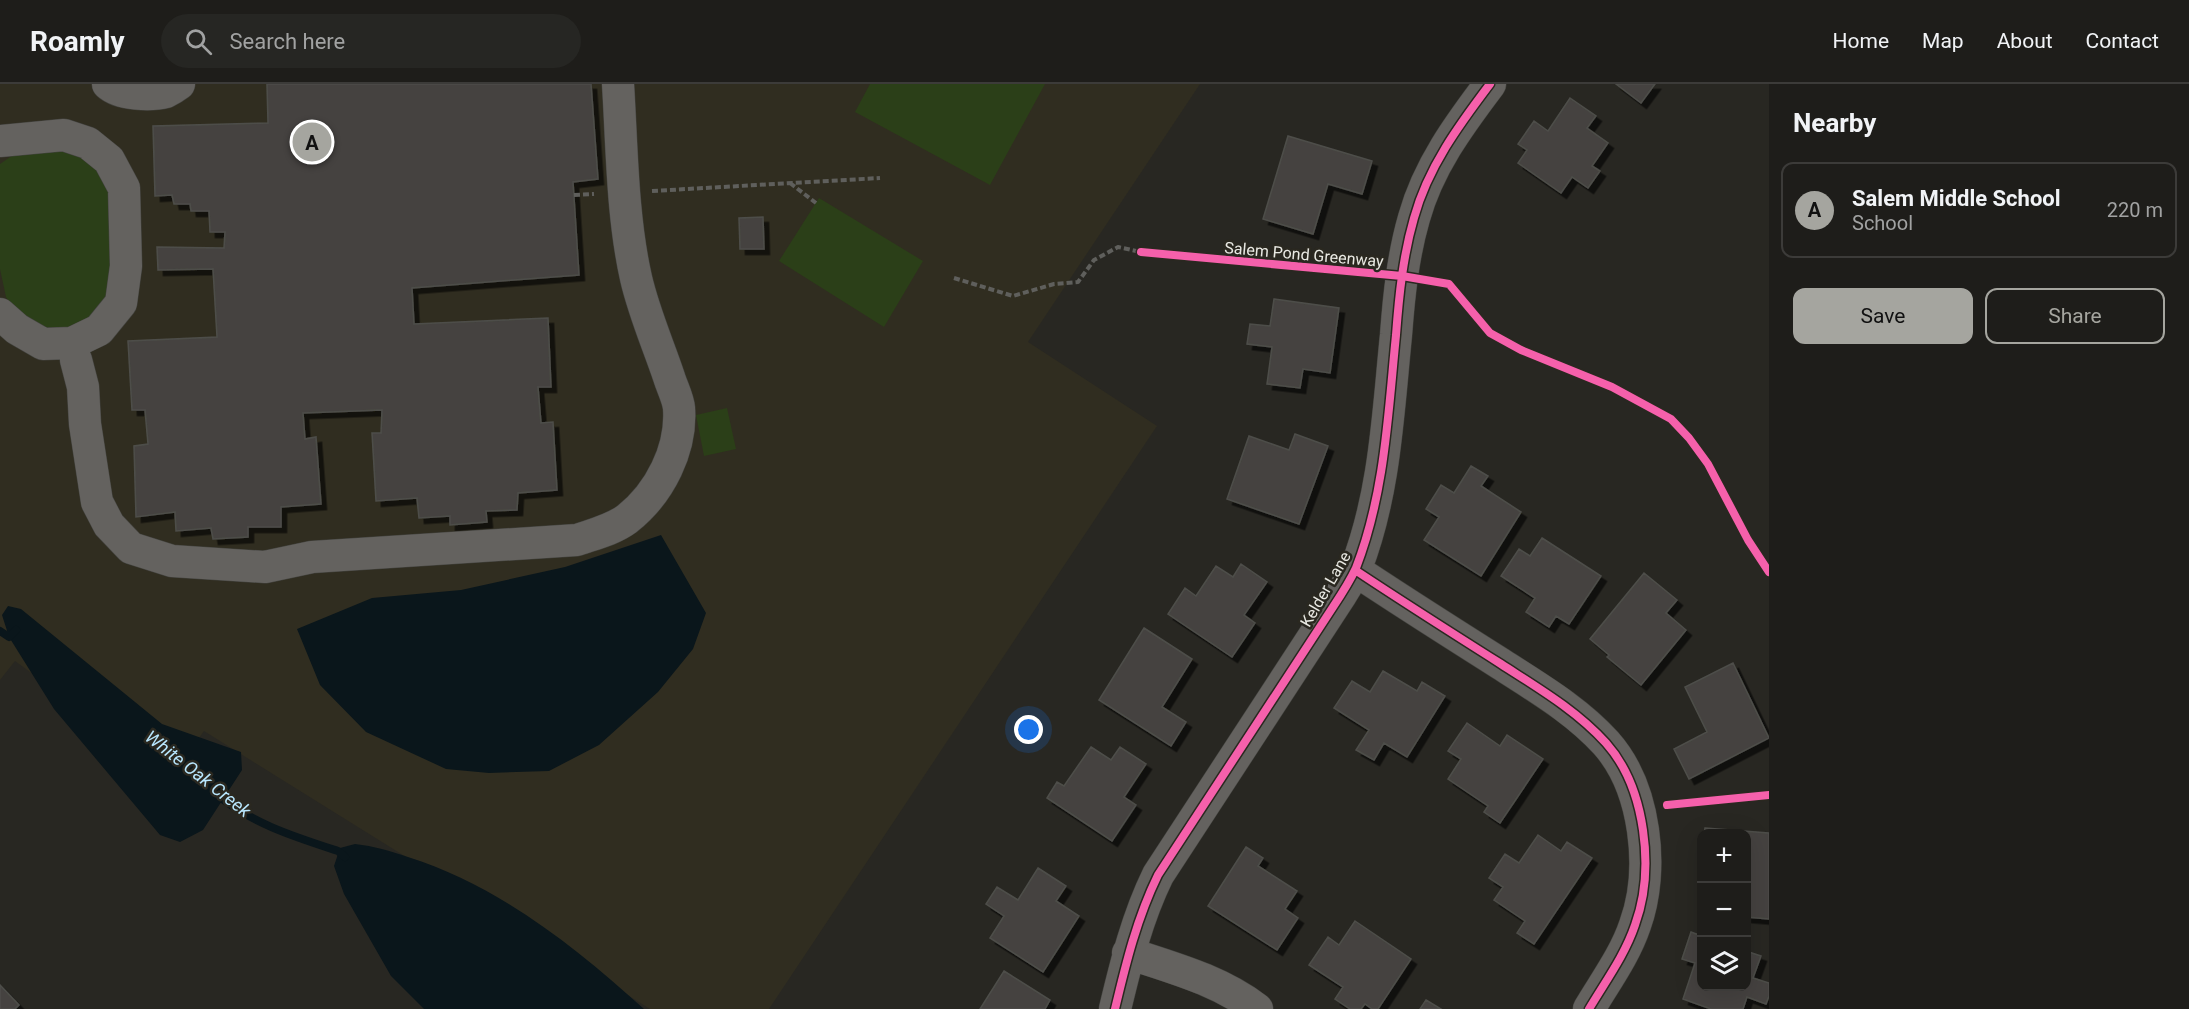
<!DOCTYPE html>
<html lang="en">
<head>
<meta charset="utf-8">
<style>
	:root { --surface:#1e1d1a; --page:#262623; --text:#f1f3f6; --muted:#a1a2a2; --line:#3c3b39; --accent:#a5a59f }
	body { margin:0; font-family:Roboto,sans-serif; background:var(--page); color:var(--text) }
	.controls { position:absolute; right:18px; bottom:18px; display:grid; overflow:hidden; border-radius:12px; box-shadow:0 6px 24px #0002 }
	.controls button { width:54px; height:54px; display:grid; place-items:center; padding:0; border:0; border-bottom:2px solid var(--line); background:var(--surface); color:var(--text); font:30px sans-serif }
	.you { position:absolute; left:1029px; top:646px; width:21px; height:21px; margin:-15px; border:4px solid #fff; border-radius:50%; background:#1a73e8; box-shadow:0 0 0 9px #1a73e833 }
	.badge { display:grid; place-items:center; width:39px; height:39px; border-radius:50%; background:var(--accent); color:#111; font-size:20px; font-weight:700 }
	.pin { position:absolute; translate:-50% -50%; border:3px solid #fff; box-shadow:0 2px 6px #0006 }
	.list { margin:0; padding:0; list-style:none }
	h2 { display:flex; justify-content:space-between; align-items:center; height:78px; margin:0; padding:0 24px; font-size:26px }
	h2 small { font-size:20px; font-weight:400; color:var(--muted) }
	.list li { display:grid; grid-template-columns:39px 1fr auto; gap:18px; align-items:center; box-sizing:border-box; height:96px; margin:0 12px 12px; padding:0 12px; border:2px solid var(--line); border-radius:12px }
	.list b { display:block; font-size:22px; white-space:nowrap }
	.list p { margin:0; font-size:20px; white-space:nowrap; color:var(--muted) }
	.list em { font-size:20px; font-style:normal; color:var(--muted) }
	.actions { display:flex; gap:12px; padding:18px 24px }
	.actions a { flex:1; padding:14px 0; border:2px solid var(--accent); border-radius:12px; text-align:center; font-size:21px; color:var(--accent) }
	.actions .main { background:var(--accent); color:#111 }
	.icon { flex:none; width:33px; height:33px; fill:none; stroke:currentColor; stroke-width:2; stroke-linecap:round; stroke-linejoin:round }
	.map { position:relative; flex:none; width:1769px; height:925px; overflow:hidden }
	header { display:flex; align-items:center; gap:36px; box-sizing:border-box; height:84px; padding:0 30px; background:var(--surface); border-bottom:2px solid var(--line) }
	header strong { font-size:28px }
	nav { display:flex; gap:33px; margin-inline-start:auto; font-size:21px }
	.search { width:420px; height:54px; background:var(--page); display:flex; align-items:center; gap:15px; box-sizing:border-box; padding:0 21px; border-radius:33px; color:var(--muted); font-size:22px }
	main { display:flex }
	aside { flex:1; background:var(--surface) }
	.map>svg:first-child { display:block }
</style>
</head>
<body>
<header>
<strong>Roamly</strong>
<div class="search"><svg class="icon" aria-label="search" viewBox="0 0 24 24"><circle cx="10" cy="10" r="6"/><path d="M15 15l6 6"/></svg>Search here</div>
<nav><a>Home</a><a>Map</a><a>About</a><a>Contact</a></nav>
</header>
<main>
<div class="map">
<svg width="1769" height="925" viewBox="0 0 1769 925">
	<defs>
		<filter id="shadow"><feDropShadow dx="5.5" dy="5.5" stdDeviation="0" flood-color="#0009"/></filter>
	</defs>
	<rect width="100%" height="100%" fill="#282722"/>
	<path fill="#302d20" d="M0,0H1200L1028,258L1157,342L769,925H650L204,647L172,692L15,577L0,596Z"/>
	<path fill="#2b3f18" d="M870,0H1045L990,101L855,28Z
		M76,64L113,103L118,199L91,240L48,248L16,230L6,213L0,185V80L13,71Z
		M819,114L923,177L884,243L779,177Z
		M727,324L736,365L704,372L696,331Z"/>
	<path fill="#0a161b" d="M661,451L706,529L693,565L658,608L599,661L549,687L489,689L446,685L366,648L320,601L297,545L372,514L461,506L565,483Z
		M8,522L21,525L162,640L241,668L242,686L203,746L180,758L160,751L54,625L9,553L2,531Z
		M355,760C374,762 390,767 408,773C499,802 574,862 644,925H424L391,892L344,810L334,782L340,764Z"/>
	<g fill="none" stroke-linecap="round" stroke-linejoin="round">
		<path stroke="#0a161b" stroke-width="8" d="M0,547L9,553L16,546
			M215,709C250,739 295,753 338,767L345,773"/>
	</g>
	<path fill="#44433f" stroke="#4e4e4a" stroke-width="1.5" filter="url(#shadow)" d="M267,0H591L598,95L573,98L579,191L412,204L414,240L548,234L551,303H538L541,339L553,338L557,406L518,409L517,426L486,427L487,438L450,441V432L419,434L417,414L376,417L372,349H381L382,326L303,329L305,355L316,353L321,420L281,423V443H248V453L213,455L211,444L176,447L175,428L136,433L134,362L148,360L145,326H132L128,257L217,253L213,185L158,186L157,163L224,164L225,148H210L209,127H191L190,120H174L172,111L155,112L153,42L268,39Z
		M1616,0H1655L1641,19Z
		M1570,14L1596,32L1587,44L1608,59L1592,82L1600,87L1588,104L1572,93L1561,109L1518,79L1527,66L1518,60L1534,37L1548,47Z
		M1288,52L1372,77L1362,110L1328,100L1313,150L1263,135Z
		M763,133L764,165H740L739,134Z
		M1274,215L1339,224L1330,289L1303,285L1300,304L1267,300L1272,263L1247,260L1250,240L1270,242Z
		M1295,350L1328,362L1299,440L1227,415L1249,352L1289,366Z
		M1471,382L1488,392L1481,402L1521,428L1481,492L1424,456L1439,433L1426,425L1441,401L1454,409Z
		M1542,454L1601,492L1569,540L1556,532L1549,543L1526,528L1535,514L1501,492L1519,465L1530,472Z
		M1241,480L1267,498L1244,531L1255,539L1232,573L1168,530L1185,504L1196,512L1216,482L1233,493Z
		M1644,489L1677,516L1666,529L1686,546L1641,601L1607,573L1609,571L1590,555Z
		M1144,544L1192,575L1162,623L1186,638L1171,662L1099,616Z
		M1733,579L1769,654L1689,695L1674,665L1707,648L1685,603Z
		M1383,587L1417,607L1422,598L1445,612L1407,673L1384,659L1374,676L1356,666L1369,646L1334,624L1352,597L1370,608Z
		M1467,639L1500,662L1507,651L1543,675L1500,739L1484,728L1488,722L1448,695L1461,675L1448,667Z
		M1091,663L1111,676L1120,663L1146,680L1124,713L1136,721L1112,757L1047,714L1057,698L1064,702Z
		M1705,744L1769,749V835L1746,833V750H1704Z
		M1538,751L1561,767L1567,758L1592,774L1534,860L1517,849L1525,837L1494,816L1503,803L1489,794L1505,770L1519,779Z
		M1246,763L1263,774L1258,782L1297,807L1285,825L1298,834L1277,866L1208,822Z
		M1038,784L1066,802L1056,817L1079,832L1043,888L990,854L1004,832L986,820L997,803L1018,816Z
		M1355,837L1411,875L1378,925H1372L1365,920L1361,925H1350L1335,915L1343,903L1309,881L1328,853L1339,861Z
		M1691,848L1702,852V902H1746V867L1761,872L1753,894L1769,899V912L1766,920L1747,913L1743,925H1711L1683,915L1695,879L1682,875Z
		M1004,887L1050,916L1045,925H980Z
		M0,901L19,921L15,925H0Z
		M1426,916L1441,925H1420Z"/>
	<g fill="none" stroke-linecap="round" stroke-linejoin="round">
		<defs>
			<path id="minor" d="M108,0C120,11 151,12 166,8C170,6 175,3 179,0
				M0,57L64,51L88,59L109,76L124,104L126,182L121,219L99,246L72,259L43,260L17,245L0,230
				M76,276L83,303L85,340L97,418L109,441L131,464L172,477L265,483L312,473L577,456C594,450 612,446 627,435C660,409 682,365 679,324C678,314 672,303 669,293C658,260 644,229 636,194C622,132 622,63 618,0
				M1355,486C1403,518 1452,549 1501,580C1538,604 1576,626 1606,659C1646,704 1655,786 1635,841C1625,871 1605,898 1589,925
				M1128,869C1173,884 1219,896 1257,925
				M1115,925C1126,879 1137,834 1158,791L1333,523C1341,511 1350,497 1356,484C1385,409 1388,330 1396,251C1399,211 1403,172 1414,134C1428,83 1459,41 1490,0"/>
		</defs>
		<use href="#minor" stroke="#43433f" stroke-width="33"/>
		<path stroke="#5f5f5c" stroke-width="4" stroke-dasharray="6 3" stroke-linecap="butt" d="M790,99L816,119
			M652,107L880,94
			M574,111L594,110
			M954,194L1013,212L1054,200L1078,198L1094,176L1118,163L1141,168"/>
		<use href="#minor" stroke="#64625f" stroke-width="32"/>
		<defs>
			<path id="cycleway" d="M1141,168L1402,192L1449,200L1490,249L1521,266L1612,303L1671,335L1689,354L1708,380L1748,456L1769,488
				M1355,486C1403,518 1452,549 1501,580C1538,604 1576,626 1606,659C1646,704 1655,786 1635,841C1625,871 1605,898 1589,925
				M1667,721L1769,711
				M1115,925C1126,879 1137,834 1158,791L1333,523C1341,511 1350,497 1356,484C1385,409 1388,330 1396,251C1399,211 1403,172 1414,134C1428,83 1459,41 1490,0"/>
		</defs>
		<use href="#cycleway" stroke="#2a2820" stroke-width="11"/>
		<use href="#cycleway" stroke="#f560ab" stroke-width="8"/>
	</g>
	<g text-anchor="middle" stroke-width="5" stroke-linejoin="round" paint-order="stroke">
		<g font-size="16" fill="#e9e9e3" stroke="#2a2820">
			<text transform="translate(1304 170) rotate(5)" y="6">Salem Pond Greenway</text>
			<text transform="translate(1325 505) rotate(-60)" y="6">Kelder Lane</text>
		</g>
		<g font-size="18" font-style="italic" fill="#b9e7fe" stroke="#2a2820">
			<text transform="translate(198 690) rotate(38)" y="6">White Oak Creek</text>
		</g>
	</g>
</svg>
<div class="controls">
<button>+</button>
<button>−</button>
<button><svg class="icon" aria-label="layers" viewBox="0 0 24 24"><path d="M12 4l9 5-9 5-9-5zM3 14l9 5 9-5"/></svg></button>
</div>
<div class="you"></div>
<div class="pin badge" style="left:312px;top:58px">A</div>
</div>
<aside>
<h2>Nearby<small></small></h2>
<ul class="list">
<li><span class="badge">A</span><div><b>Salem Middle School</b><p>School</p></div><em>220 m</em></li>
</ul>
<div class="actions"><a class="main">Save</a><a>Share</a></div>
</aside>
</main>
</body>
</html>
